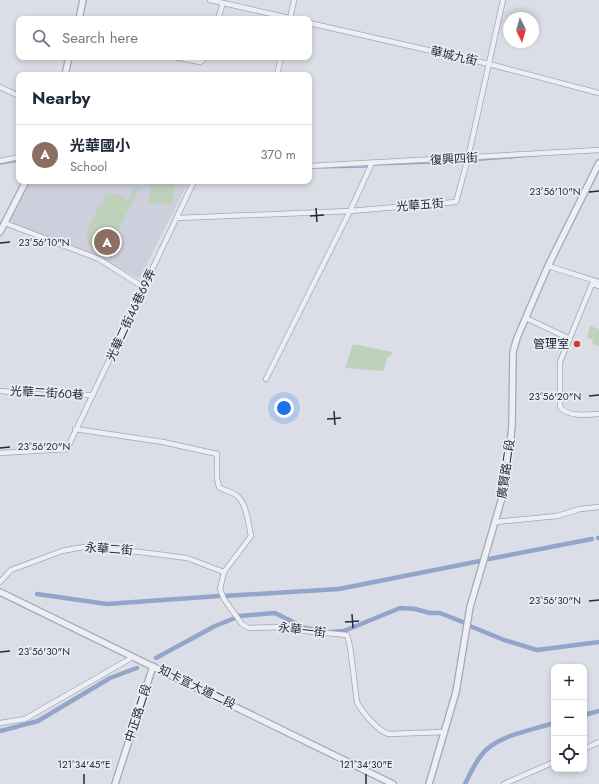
<!DOCTYPE html>
<html lang="en">
<head>
<meta charset="utf-8">
<style>
	:root { --surface:#fff; --page:#f2f2f3; --text:#1f2937; --muted:#747a83; --line:#e0e1e3; --accent:#0b8043 }
	body { margin:0; font-family:Jost,"Noto Sans TC",sans-serif; background:var(--page); color:var(--text) }
	.controls { position:absolute; right:12px; bottom:12px; display:grid; overflow:hidden; border-radius:8px; box-shadow:0 2px 6px #0003 }
	.controls button { width:36px; height:36px; display:grid; place-items:center; padding:0; border:0; border-bottom:1px solid var(--line); background:var(--surface); color:var(--text); font:20px sans-serif }
	.compass { position:absolute; left:503px; top:12px; width:36px; height:36px; border-radius:50%; background:var(--surface); box-shadow:0 2px 6px #0003; rotate:175deg }
	.you { position:absolute; left:284px; top:408px; width:14px; height:14px; margin:-10px; border:3px solid #fff; border-radius:50%; background:#1a73e8; box-shadow:0 0 0 6px #1a73e833 }
	.badge { display:grid; place-items:center; width:26px; height:26px; border-radius:50%; background:var(--accent); color:#fff; font-size:13px; font-weight:700 }
	.pin { position:absolute; translate:-50% -50%; border:2px solid #fff; box-shadow:0 1px 4px #0006 }
	.list { margin:0; padding:0; list-style:none }
	h2 { display:flex; justify-content:space-between; align-items:center; height:52px; margin:0; padding:0 16px; font-size:17px }
	h2 small { font-size:13px; font-weight:400; color:var(--muted) }
	.list li { display:grid; grid-template-columns:26px 1fr auto; gap:12px; align-items:center; box-sizing:border-box; height:60px; padding:0 16px; border-top:1px solid var(--line) }
	.list b { display:block; font-size:15px; white-space:nowrap }
	.list p { margin:0; font-size:13px; white-space:nowrap; color:var(--muted) }
	.list em { font-size:13px; font-style:normal; color:var(--muted) }
	.icon { flex:none; width:22px; height:22px; fill:none; stroke:currentColor; stroke-width:2; stroke-linecap:round; stroke-linejoin:round }
	.map { position:relative; flex:none; width:599px; height:784px; overflow:hidden }
	.search { position:absolute; background:var(--surface); box-shadow:0 2px 6px #0003; left:16px; top:16px; width:296px; height:44px; display:flex; align-items:center; gap:10px; box-sizing:border-box; padding:0 14px; border-radius:8px; color:var(--muted); font-size:15px }
	.panel { position:absolute; background:var(--surface); box-shadow:0 2px 6px #0003; left:16px; top:72px; width:296px; height:112px; border-radius:8px }
	.map>svg:first-child { display:block }
</style>
</head>
<body>
<div class="map">
<svg width="599" height="784" viewBox="0 0 599 784">
	<rect width="100%" height="100%" fill="#dbdee6"/>
	<path fill="#cdd0dc" d="M29,181H189L139,279L99,257L14,227L11,217Z"/>
	<path fill="#bed1bb" d="M150,181H175L172,205L149,203Z
		M135,187L139,188L106,255L103,253V251C99,251 96,251 92,248C77,238 99,208 106,195L118,194L128,201Z
		M590,326L599,329V346L592,344L593,340L587,338Z
		M353,344L392,352L391,356L388,357L383,371L345,368Z"/>
	<g fill="none" stroke-linecap="round" stroke-linejoin="round">
		<path stroke="#93a5c9" stroke-width="1.5" d="M470,161L543,155
			M0,164L19,161
			M373,165L463,162
			M310,168L368,167"/>
		<path stroke="#93a5c9" stroke-width="4.5" d="M598,538H599
			M489,559L592,539
			M37,594L107,604L219,596
			M224,596L339,589L480,561
			M239,616L275,613L305,628L318,630
			M470,626L504,640L537,650L599,642
			M331,632L344,631L400,608L415,609L430,613H440L465,623
			M156,658L215,626L235,618
			M584,715L599,711
			M0,731L38,721L110,678L137,668
			M465,784C471,772 477,758 487,749C505,734 532,730 554,723"/>
		<defs>
			<path id="minor" d="M210,0L294,19
				M218,19L223,3
				M290,19L294,0
				M309,23L489,64L599,93
				M175,57L200,62L206,57
				M277,75L281,57
				M0,87L19,96
				M0,161L19,157
				M309,166L599,150
				M178,218L350,211L456,202L468,158L503,0
				M5,223L99,259L143,287
				M548,266L599,282
				M599,286L592,284L560,362V407C568,417 587,415 599,414
				M526,318L570,339
				M266,379L350,211L372,163
				M0,391L46,395H93
				M75,429L163,442L217,454V478L219,487C224,491 231,491 236,495C247,503 248,523 251,536L224,572L220,589L224,599L242,624L249,628L285,627L305,631L347,635L350,646L357,702C361,711 379,732 389,734L445,732
				M0,453L67,449L194,181
				M495,522L557,516L580,509L599,507
				M0,582L11,570L62,551L83,547L140,552L187,558L224,572
				M0,723L25,719L133,657
				M584,749L599,742
				M504,784L554,762"/>
			<path id="tertiary" d="M79,19L83,0
				M65,75L69,57
				M0,232L26,181
				M0,592L393,784
				M115,784L153,666
				M429,784L456,692L470,607L506,484L512,426L513,352L517,338L548,266L599,163"/>
		</defs>
		<use href="#minor" stroke="#a4a8b3" stroke-width="6"/>
		<use href="#tertiary" stroke="#a4a8b3" stroke-width="8"/>
		<use href="#minor" stroke="#eeeff5" stroke-width="4.5"/>
		<use href="#tertiary" stroke="#eeeff5" stroke-width="5.5"/>
	</g>
	<path fill="none" stroke="#242a3d" stroke-width="1.5" d="M589,192L599,191M316,208L317,222M310,216L324,215M0,243L10,242M589,396L599,395M334,411L335,425M327,419L341,418M0,448L10,447M589,601L599,600M352,614L353,628M345,622L359,621M0,652L10,651M84,774V784M366,774V784"/>
	<circle fill="#d53736" stroke="#eaedf4" stroke-width="1.5" cx="577" cy="344" r="4"/>
	<g text-anchor="middle" stroke-width="3.5" stroke-linejoin="round" paint-order="stroke">
		<g font-size="12" fill="#242a3d" stroke="#eaedf4">
			<text transform="translate(454 56) rotate(13)" y="4">華城九街</text>
			<text transform="translate(454 159) rotate(-3)" y="4">復興四街</text>
			<text transform="translate(420 205) rotate(-5)" y="4">光華五街</text>
			<text transform="translate(131 315) rotate(-65)" y="4">光華二街46巷69弄</text>
			<text transform="translate(47 393) rotate(3)" y="4">光華二街60巷</text>
			<text transform="translate(506 469) rotate(-82)" y="4">廣賢路二段</text>
			<text transform="translate(109 549) rotate(4)" y="4">永華二街</text>
			<text transform="translate(302 630) rotate(7)" y="4">永華一街</text>
			<text transform="translate(197 687) rotate(26)" y="4">知卡宣大道二段</text>
			<text transform="translate(138 713) rotate(-72)" y="4">中正路二段</text>
		</g>
		<g font-size="12" fill="#242a3d" stroke="#eaedf4" text-anchor="end">
			<text x="569" y="348">管理室</text>
		</g>
	</g>
	<g font-size="10" text-anchor="middle" fill="#242a3d" stroke="#eaedf4" stroke-width="3.5" stroke-linejoin="round" paint-order="stroke">
		<text x="555" y="195">23°56'10"N</text>
		<text x="44" y="246">23°56'10"N</text>
		<text x="555" y="400">23°56'20"N</text>
		<text x="44" y="450">23°56'20"N</text>
		<text x="555" y="604">23°56'30"N</text>
		<text x="44" y="655">23°56'30"N</text>
		<text x="84" y="768">121°34'45"E</text>
		<text x="366" y="768">121°34'30"E</text>
	</g>
</svg>
<div class="controls">
<button>+</button>
<button>−</button>
<button><svg class="icon" aria-label="locate" viewBox="0 0 24 24"><circle cx="12" cy="12" r="6"/><path d="M12 2v4M12 18v4M2 12h4M18 12h4"/></svg></button>
</div>
<svg class="compass" viewBox="-18 -18 36 36"><path d="M0-13l5 13h-10z" fill="#e53935"/><path d="M0 13l5-13h-10z" fill="#747a83"/></svg>
<div class="you"></div>
<div class="pin badge" style="left:107px;top:242px;background:#8d6e63">A</div>
<div class="search"><svg class="icon" aria-label="search" viewBox="0 0 24 24"><circle cx="10" cy="10" r="6"/><path d="M15 15l6 6"/></svg>Search here</div>
<section class="panel">
<h2>Nearby<small></small></h2>
<ul class="list">
<li><span class="badge" style="background:#8d6e63">A</span><div><b>光華國小</b><p>School</p></div><em>370 m</em></li>
</ul>
</section>
</div>
</body>
</html>
